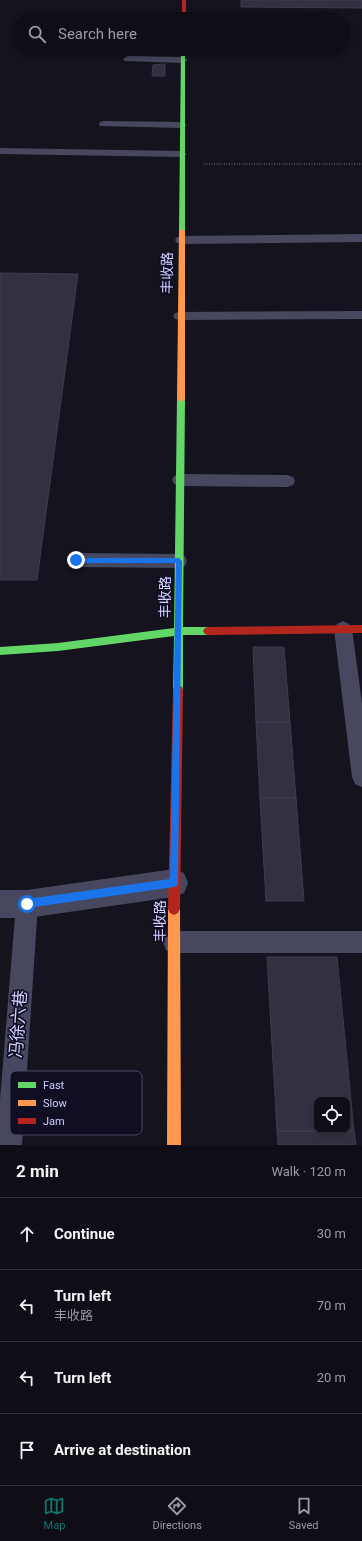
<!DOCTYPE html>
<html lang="en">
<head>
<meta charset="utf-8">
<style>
	:root { --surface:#0f0e16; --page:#1d1c23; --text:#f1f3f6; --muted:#9b9ca1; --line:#2f2e35; --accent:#0f766e }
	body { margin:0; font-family:Roboto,"Noto Sans SC",sans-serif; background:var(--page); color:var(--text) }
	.controls { position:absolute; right:12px; bottom:12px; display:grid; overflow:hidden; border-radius:8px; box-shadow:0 2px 6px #0003 }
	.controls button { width:36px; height:36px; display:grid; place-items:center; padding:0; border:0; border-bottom:1px solid var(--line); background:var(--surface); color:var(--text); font:20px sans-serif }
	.stop { position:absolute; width:12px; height:12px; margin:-9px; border:3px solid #1a73e8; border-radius:50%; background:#fff }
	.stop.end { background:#1a73e8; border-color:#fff; box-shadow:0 1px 4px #0008 }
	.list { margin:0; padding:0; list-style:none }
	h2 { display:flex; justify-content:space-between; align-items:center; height:52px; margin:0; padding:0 16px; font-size:17px }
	h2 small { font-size:13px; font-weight:400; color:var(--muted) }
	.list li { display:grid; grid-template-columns:26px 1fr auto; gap:12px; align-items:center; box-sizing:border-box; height:72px; padding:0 16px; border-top:1px solid var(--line) }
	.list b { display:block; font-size:15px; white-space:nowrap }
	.list p { margin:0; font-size:13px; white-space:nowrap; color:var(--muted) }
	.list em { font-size:13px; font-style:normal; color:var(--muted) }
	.icon { flex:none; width:22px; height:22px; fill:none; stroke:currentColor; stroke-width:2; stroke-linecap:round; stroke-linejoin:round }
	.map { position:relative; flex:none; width:362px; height:1145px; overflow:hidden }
	.search { position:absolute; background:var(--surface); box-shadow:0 2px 6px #0003; left:12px; right:12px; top:12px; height:44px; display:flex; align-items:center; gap:10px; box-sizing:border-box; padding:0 14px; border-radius:22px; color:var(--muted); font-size:15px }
	.sheet { height:340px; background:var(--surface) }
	nav { display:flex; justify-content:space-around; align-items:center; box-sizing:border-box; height:56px; border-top:1px solid var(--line); background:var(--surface); font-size:11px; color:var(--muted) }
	nav a { display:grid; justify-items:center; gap:2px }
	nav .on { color:var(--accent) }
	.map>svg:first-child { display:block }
</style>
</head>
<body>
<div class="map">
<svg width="362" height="1145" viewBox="0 0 362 1145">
	<rect width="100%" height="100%" fill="#14131e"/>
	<path fill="#323140" stroke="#3f3c52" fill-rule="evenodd" d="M241,0H362V8L241,7Z
		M165,64V76H152L153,65Z
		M0,273L78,274L37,580H0Z
		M253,647H284L290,722H256Z
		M256,722H290L296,798H260Z
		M260,798H296L304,901H266Z
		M267,957H337L354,1131H277ZM317,1100H347V1130H317Z
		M277,1131H354L356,1145H278Z"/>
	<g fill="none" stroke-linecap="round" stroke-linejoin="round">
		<path stroke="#495965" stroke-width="1.5" stroke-dasharray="1 1.5" stroke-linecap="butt" d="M204,164H362"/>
		<path fill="#47485f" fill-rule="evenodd" d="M128,56L183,57L188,60L183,63L125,61L123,59Z
			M104,121L182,122L187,125L182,128L100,126L99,124L100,122Z
			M0,148L182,151L187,154L182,157L0,154Z
			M362,234V242L181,244L177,243L175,240L177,237L181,236Z
			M362,311V319L180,320L175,319L173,316L175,313L180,312Z
			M180,474L287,475L293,477L295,481L293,485L287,487L180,486L174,484L172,480L174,476Z
			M76,553L179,554L185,556L187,561L185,566L179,568L76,567L70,565L68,560L70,555Z
			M343,621L349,624L352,629L362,703V787L355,784L352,777L334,629L337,624Z
			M27,893L35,896L38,904L22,1145H0V1100L16,904L19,896Z
			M174,931H362V953H174L166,950L163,942L166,934Z"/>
		<path fill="#47485f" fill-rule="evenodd" d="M174,869L184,873L188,883L184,893L174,897L27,918H0V890H27Z"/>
		<path fill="#63d668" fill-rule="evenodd" d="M181,49H185V231L182,233L179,231Z
			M181,396L185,399L183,627H208L211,628L213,631L211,634L208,635H183V690L182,693L178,695L174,693L173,690L174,636L58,651L0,655V647L58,643L174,628L177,399Z"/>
		<path fill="#ff974d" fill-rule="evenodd" d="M182,229L185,231V399L181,402L177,399L179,231Z
			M174,903L178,905L180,909L181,1145H167L168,909L170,905Z"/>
		<path fill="#b3261e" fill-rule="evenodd" d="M182,0H186V19H182Z
			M362,625V633L208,635L205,634L203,631L205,628L208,627Z
			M178,685L182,687L183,690L180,909L178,913L174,915L170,913L168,909L173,690L174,687Z"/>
	</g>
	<path fill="#1a73e8" d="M74,558H179L182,561L178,883L177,886L174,887L27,908L24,907L23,904L24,901L27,899L170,879L176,563H76L73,560Z"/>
	<g text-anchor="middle" stroke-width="3.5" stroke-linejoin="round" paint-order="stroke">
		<g font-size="14" fill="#d2d0ff" stroke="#100e23">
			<text transform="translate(167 273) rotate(-89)" y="5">丰收路</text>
			<text transform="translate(165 597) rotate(-90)" y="5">丰收路</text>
			<text transform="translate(160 921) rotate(-90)" y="5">丰收路</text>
		</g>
		<g font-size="17" fill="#d2d0ff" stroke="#100e23">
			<text transform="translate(18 1024) rotate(-86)" y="6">冯徐六巷</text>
		</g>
	</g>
	<rect x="10" y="1071" width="132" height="64" rx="6" fill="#100e23" stroke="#4a4865" stroke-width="1"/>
	<rect x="18" y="1082" width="18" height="6" fill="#63d668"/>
	<rect x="18" y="1100" width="18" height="6" fill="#ff974d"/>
	<rect x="18" y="1118" width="18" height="6" fill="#b3261e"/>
	<g font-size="11" fill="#d2d0ff">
		<text x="43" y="1089">Fast</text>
		<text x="43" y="1107">Slow</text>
		<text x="43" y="1125">Jam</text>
	</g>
</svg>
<div class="controls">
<button><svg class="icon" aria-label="locate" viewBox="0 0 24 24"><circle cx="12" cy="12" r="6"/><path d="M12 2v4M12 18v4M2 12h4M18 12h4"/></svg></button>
</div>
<div class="stop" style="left:27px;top:904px"></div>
<div class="stop end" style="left:76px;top:560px"></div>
<div class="search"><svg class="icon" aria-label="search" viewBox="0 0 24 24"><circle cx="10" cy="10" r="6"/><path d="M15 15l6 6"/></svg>Search here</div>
</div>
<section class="sheet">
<h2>2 min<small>Walk · 120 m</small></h2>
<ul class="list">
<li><svg class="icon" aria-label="ahead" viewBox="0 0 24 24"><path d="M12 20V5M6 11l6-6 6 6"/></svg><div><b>Continue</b></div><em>30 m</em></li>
<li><svg class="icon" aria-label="left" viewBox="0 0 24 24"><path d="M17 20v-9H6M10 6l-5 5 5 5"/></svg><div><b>Turn left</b><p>丰收路</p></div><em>70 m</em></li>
<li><svg class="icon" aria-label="left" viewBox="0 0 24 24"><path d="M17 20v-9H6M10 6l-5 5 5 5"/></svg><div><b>Turn left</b></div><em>20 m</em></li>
<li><svg class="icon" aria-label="arrive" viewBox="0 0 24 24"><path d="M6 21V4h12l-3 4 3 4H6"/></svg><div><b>Arrive at destination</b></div></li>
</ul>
</section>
<nav>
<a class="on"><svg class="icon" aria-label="map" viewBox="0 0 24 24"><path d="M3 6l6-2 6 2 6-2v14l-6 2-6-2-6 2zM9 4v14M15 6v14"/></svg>Map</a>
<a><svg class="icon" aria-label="directions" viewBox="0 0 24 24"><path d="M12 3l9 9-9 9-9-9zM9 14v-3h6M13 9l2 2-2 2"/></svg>Directions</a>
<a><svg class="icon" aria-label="saved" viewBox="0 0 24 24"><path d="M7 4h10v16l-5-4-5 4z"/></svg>Saved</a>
</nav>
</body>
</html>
